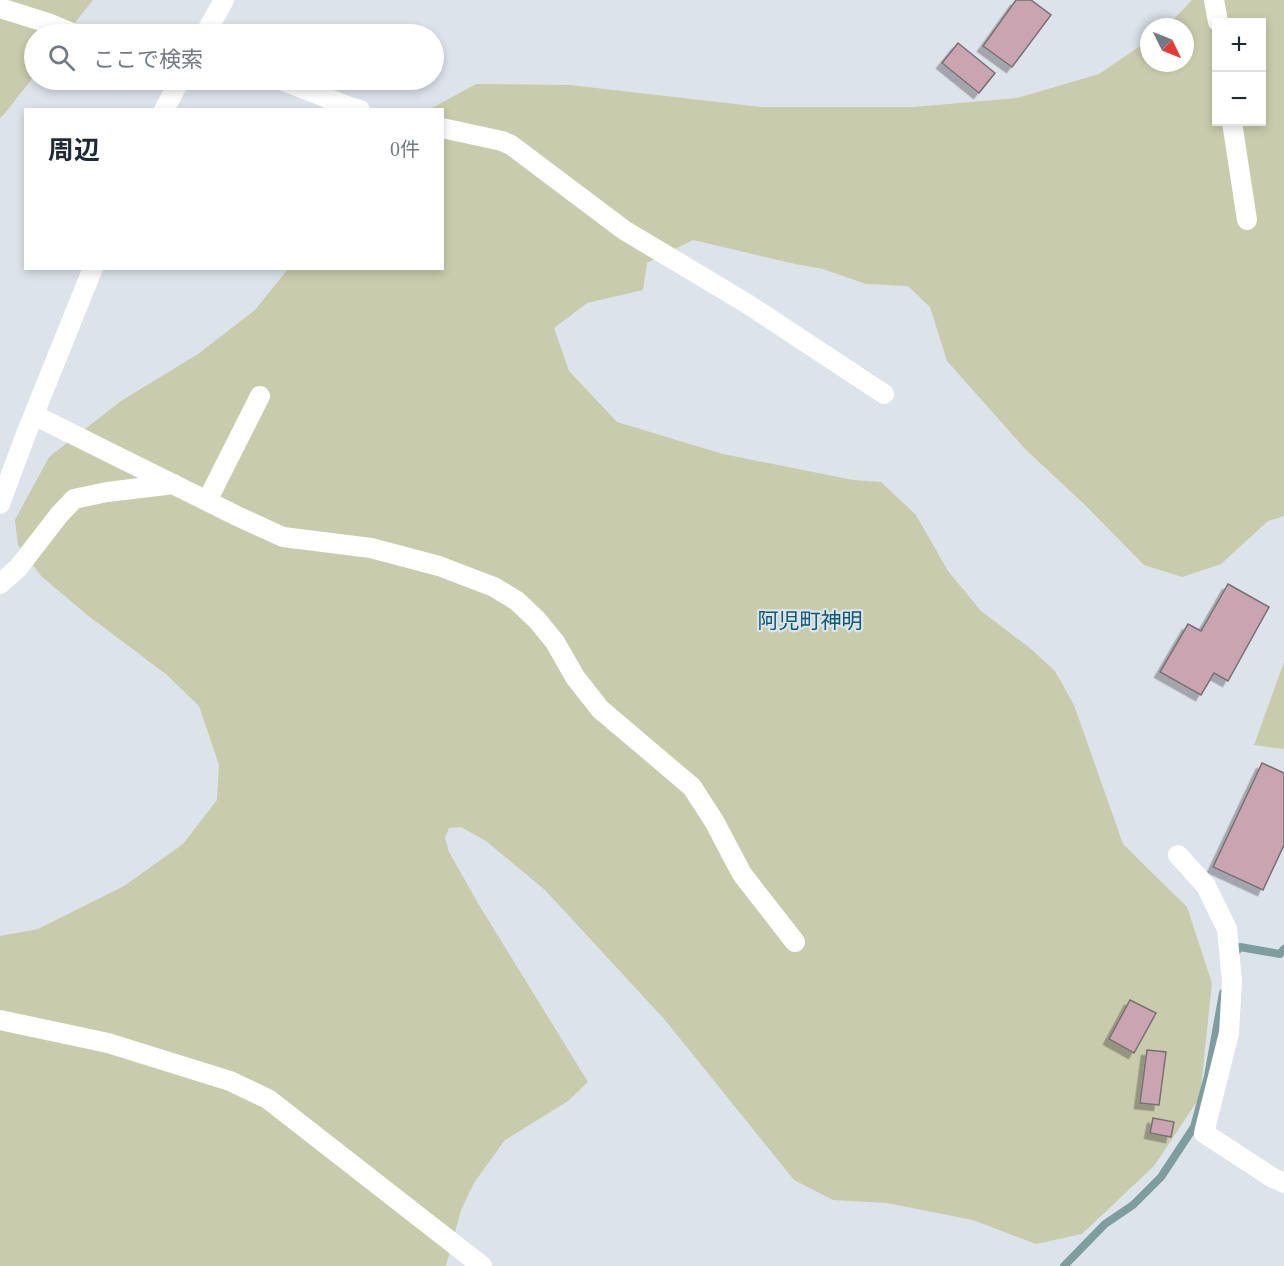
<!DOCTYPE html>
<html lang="ja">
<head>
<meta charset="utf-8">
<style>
	:root { --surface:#fff; --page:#f6f6f7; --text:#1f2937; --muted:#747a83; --line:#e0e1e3 }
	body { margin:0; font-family:"Times New Roman","Noto Sans JP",serif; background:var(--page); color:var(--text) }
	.controls { position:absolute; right:18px; top:18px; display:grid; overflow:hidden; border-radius:0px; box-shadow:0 3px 9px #0003 }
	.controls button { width:54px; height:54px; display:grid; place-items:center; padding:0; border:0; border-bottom:2px solid var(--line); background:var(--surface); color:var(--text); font:30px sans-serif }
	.compass { position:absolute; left:1140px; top:18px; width:54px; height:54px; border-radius:50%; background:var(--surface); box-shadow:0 3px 9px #0003; rotate:133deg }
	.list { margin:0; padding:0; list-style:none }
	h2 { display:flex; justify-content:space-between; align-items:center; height:78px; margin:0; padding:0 24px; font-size:26px }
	h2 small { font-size:20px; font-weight:400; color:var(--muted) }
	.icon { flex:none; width:33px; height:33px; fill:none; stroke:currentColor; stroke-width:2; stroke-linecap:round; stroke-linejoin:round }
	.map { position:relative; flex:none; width:1284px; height:1266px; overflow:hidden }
	.search { position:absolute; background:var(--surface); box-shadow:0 3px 9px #0003; left:24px; top:24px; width:420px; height:66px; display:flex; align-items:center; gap:15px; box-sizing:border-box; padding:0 21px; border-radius:33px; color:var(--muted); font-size:22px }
	.panel { position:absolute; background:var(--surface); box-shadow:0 3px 9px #0003; left:24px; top:108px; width:420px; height:162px; border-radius:0px }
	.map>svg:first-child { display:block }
</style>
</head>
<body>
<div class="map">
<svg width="1284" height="1266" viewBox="0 0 1284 1266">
	<defs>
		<filter id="shadow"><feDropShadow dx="-5.5" dy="5.5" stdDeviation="0" flood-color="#0004"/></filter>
	</defs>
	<rect width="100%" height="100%" fill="#dde3ea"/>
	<path fill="#c8cbac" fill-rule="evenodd" d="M0,0H93L66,34H34V76L6,112L0,118Z
		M1192,0H1284V516L1268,521L1221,564L1182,577L1144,565L1083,503L1026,450L947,361L930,307L908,286L866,284L823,269L795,264L693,240L647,263L643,290L587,303L554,328L569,371L617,422L723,454L853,480L881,482L916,515L948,571L981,611L1031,649L1055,671L1074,705L1123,844L1187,907L1212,983L1200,1097L1154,1166L1082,1234L1036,1244L973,1220L887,1203L833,1200L794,1180L665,1020L545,890L486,841L461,827L449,828L445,838L449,852L479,905L588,1082L568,1101L505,1140L474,1183L461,1210L446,1266H0V936L38,929L124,886L183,844L217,800L219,765L199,706L167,675L86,614L41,576L18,545L15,520L49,457L121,401L198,354L255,310L288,269L442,268V110L430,109L476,84L570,85L761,107H914L1017,98L1099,74L1149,40V63H1185V27H1166ZM1216,22H1262V122H1216Z
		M1284,662V749L1254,745Z"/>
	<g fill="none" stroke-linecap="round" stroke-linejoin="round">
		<path stroke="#7d9d9f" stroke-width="8" d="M1236,952L1240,947L1280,954L1284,949
			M1064,1266L1105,1224L1133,1205L1161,1177L1194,1127L1208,1076L1223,993"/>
	</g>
	<path fill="#caa4b1" stroke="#787072" stroke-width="1.5" filter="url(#shadow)" d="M1016,0H1031L1051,15L1012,67L983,46Z
		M958,43L995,73L979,93L942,63Z
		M1228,584L1269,607L1228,681L1214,673L1201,695L1160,672L1188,624L1201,631Z
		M1262,763L1284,773V845L1263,890L1213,867Z
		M1130,1000L1156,1013L1134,1053L1109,1039Z
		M1147,1050L1166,1052L1159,1105L1140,1103Z
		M1153,1118L1174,1122L1171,1137L1150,1133Z"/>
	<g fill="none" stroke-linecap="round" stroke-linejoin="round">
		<path stroke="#fff" stroke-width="20" d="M1214,0L1218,22
			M0,8L48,23L74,34
			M205,34L224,0
			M281,80L350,107L360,110
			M164,110L180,80
			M1232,122L1247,220
			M442,128L502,141L511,145L624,230L746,303L884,394
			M34,415L237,516L283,537L371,548L439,566L494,587L517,601L537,620L555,642L575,677L600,709L692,787L714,821L742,874L795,942
			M207,501L260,396
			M0,504L26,434L93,268
			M0,584L18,568L59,515L74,499L107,492L174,484
			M1178,855L1206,886L1227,929L1232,981L1229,1033L1204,1133L1273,1178L1284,1183
			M0,1020L108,1043L230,1081L268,1099L482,1266"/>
	</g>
	<g text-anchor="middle" stroke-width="4.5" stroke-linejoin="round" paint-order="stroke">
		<g font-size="21" fill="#0a5a73" stroke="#dde3ea">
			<text x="810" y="628">阿児町神明</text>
		</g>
	</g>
</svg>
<div class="controls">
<button>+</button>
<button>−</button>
</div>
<svg class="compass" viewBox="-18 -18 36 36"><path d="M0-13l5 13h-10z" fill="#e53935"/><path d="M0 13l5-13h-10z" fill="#747a83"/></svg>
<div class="search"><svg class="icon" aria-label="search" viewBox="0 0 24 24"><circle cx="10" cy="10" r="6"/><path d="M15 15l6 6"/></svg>ここで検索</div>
<section class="panel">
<h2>周辺<small>0件</small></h2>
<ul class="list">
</ul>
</section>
</div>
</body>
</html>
